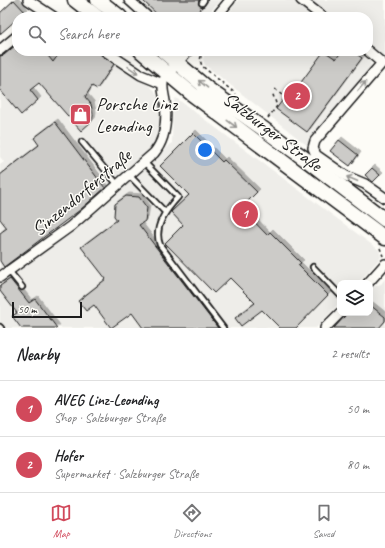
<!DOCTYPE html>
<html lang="en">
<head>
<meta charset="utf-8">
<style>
	:root { --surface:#fff; --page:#f6f6f6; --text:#202124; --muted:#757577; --line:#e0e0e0; --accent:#d1495b }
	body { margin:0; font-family:Caveat,sans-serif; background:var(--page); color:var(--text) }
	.controls { position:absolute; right:12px; bottom:12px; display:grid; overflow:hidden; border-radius:8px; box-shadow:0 4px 16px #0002 }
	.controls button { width:36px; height:36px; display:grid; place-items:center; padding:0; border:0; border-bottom:1px solid var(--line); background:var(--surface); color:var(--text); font:20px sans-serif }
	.scale { position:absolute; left:12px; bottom:10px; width:70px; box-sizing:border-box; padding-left:4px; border:2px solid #1c1c1c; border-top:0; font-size:11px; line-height:14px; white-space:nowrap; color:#1c1c1c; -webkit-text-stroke:3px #fdfcf7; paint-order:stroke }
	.you { position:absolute; left:205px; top:150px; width:14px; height:14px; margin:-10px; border:3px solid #fff; border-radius:50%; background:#1a73e8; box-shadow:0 0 0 6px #1a73e833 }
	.badge { display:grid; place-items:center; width:26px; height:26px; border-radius:50%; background:var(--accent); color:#fff; font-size:13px; font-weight:700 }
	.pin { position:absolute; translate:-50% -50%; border:2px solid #fff; box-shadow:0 1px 4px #0006 }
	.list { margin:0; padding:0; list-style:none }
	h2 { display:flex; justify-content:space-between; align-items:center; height:52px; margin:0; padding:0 16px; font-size:17px }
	h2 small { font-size:13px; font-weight:400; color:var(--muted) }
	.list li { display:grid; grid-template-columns:26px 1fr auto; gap:12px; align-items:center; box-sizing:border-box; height:56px; padding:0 16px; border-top:1px solid var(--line) }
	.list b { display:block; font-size:15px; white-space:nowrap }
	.list p { margin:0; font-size:13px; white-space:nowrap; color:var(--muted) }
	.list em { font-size:13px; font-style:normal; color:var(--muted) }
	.icon { flex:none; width:22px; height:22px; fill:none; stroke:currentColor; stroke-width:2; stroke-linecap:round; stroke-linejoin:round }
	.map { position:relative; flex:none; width:385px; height:328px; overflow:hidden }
	.search { position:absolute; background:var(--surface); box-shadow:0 4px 16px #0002; left:12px; right:12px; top:12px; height:44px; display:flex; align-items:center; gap:10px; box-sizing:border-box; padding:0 14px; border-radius:16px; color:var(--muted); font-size:15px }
	.sheet { height:164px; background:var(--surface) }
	nav { display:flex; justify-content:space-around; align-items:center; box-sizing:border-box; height:56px; border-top:1px solid var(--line); background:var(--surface); font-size:11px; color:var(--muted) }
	nav a { display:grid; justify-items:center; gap:2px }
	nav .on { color:var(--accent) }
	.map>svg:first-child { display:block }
</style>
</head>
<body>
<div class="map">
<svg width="385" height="328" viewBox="0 0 385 328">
	<defs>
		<filter id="shadow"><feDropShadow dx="3" dy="-3" stdDeviation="0" flood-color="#0004"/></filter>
	</defs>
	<rect width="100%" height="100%" fill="#fdfcf7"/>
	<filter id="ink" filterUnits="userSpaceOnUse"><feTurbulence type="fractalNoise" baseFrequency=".025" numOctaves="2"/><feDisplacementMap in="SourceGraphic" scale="8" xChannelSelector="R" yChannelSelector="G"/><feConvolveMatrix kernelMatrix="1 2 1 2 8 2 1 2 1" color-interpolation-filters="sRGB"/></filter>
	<g filter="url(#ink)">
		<path fill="#eeede9" d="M138,0H220L206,17H157Z
			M238,0H293L316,17H226Z
			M306,0H385V58L368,46V17H329Z
			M17,39V51H97L151,87L155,91L159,101V133H160L155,145L150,151L85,206L0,271V165L4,162L0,157V55L17,42Z
			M206,51H362L370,60L371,68L370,72L311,138L308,146L205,65L203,59Z
			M176,98L379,250L381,257L358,283H340V302L316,328H0V283L70,234L141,172L172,143L173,103Z
			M385,279V328H333L346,313H370V288L381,284Z"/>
		<path fill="#cccbc8" stroke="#1c1c1c" filter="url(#shadow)" d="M14,0L25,12L20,17H17V19L0,34V13Z
			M142,0H199V4L202,7L193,17H160Z
			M17,44V51H44L53,62L61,51H97L114,64L97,89L92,86L85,97L91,104L93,115L92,121L81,131L39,83L30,90L38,100L21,115L0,90V56L4,55Z
			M324,51L336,59L342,51H352L362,58L307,132L276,109L293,86L296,89Z
			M55,122L105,188L80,210L4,267L0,261V233L7,228L0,219V175L39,145L34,138Z
			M193,133L222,162L224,160L257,192L241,208L267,235L270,232L301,263L298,265L328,295L296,328H280L262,310L241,326L235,318L255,303L230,278L214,293L165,243L183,225L171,212L189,195L160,166Z
			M339,140L358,155L350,166L330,151Z
			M372,168L380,175L373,182L365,175Z
			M126,196L139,197L147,208L145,221L139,225L218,328H143L132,313L111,328L94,305L86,311L78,301L106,279L81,247L117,220L114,216L115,204Z
			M10,279L29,303L35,299L57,328H21L12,316L17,313L0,291V286Z
			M370,305L385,317V321L379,328H334L344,317L346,313H370Z"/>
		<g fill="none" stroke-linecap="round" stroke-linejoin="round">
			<defs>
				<path id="service" d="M202,3L204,0
					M82,142L118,185
					M144,162L178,197C166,210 153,227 160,245L223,328
					M129,175L165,212
					M313,267L340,295
					M9,271L22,287
					M0,327L1,328"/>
				<path id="minor" d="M28,0L54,17
					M129,0L148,17
					M301,0L323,17
					M216,17L230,0
					M0,50L17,36
					M105,51L141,75L163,84
					M368,51L382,63L320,135L315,141L313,148L316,155L346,176L365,184L385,198
					M0,277L71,226L154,153C166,139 167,119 165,101C164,95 162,88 163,82C165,75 183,57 188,51
					M368,283L385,264
					M325,328L340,313"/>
				<path id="primary" d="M75,0L97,17
					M98,0L120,17
					M141,51L192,94L385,238
					M163,51L209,90L308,161L385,220"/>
			</defs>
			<use href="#service" stroke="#1c1c1c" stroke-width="8"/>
			<use href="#minor" stroke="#1c1c1c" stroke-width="12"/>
			<use href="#primary" stroke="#1c1c1c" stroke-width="17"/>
			<path stroke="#1c1c1c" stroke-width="1.5" stroke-dasharray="3 3" stroke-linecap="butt" d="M30,17L33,14
				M14,22L17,25
				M200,51L202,53L200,60L202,66L236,94
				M203,53L219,52
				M275,89L284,97
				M268,118L277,106L272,92
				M380,248L383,256"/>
			<use href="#service" stroke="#fdfcf7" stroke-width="4.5"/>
			<use href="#minor" stroke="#fdfcf7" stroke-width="9"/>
			<use href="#primary" stroke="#fdfcf7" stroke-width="14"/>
		</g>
		<defs><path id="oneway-shaft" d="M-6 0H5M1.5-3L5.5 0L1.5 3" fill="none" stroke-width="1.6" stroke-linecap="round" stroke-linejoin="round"/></defs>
		<g stroke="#989794">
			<use href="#oneway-shaft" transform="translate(133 70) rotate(34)"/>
			<use href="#oneway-shaft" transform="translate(203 84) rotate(-140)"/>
			<use href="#oneway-shaft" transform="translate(362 86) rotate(-49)"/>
			<use href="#oneway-shaft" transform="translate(232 124) rotate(37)"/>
			<use href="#oneway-shaft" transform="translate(352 179) rotate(-157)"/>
		</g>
	</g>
	<defs>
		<symbol id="shop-square" viewBox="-11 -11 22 22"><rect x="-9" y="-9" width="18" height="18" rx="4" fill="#d1495b" stroke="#fdfcf7"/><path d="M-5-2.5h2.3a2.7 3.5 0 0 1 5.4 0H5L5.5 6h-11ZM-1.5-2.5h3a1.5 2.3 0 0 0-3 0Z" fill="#fff"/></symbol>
	</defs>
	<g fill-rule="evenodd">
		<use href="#shop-square" x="68" y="102" width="25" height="25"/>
	</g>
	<g text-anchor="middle" stroke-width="3" stroke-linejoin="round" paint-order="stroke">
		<g font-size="19" fill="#1c1c1c" stroke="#fdfcf7" text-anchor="start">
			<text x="96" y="110">Porsche Linz<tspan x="96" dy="22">Leonding</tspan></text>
		</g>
		<g font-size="19" fill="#1c1c1c" stroke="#fdfcf7">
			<text transform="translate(273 131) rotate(37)" y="7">Salzburger Straße</text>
			<text transform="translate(81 192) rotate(-40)" y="7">Sinzendorferstraße</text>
		</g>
	</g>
</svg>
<div class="controls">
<button><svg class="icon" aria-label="layers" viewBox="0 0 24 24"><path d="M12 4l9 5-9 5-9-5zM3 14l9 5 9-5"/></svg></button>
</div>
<div class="scale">50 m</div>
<div class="you"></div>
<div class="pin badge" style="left:245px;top:214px">1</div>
<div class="pin badge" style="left:297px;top:96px">2</div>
<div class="search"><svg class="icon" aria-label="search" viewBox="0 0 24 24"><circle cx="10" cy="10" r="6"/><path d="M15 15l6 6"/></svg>Search here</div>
</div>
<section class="sheet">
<h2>Nearby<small>2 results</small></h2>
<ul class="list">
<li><span class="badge">1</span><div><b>AVEG Linz-Leonding</b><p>Shop · Salzburger Straße</p></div><em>50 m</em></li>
<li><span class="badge">2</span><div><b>Hofer</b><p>Supermarket · Salzburger Straße</p></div><em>80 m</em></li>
</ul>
</section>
<nav>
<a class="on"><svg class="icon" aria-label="map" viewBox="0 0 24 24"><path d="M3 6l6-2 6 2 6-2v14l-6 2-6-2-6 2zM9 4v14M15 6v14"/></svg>Map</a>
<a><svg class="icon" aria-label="directions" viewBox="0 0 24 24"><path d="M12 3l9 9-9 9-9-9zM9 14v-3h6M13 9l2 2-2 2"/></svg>Directions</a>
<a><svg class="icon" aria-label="saved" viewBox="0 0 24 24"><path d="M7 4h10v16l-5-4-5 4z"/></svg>Saved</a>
</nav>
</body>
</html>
